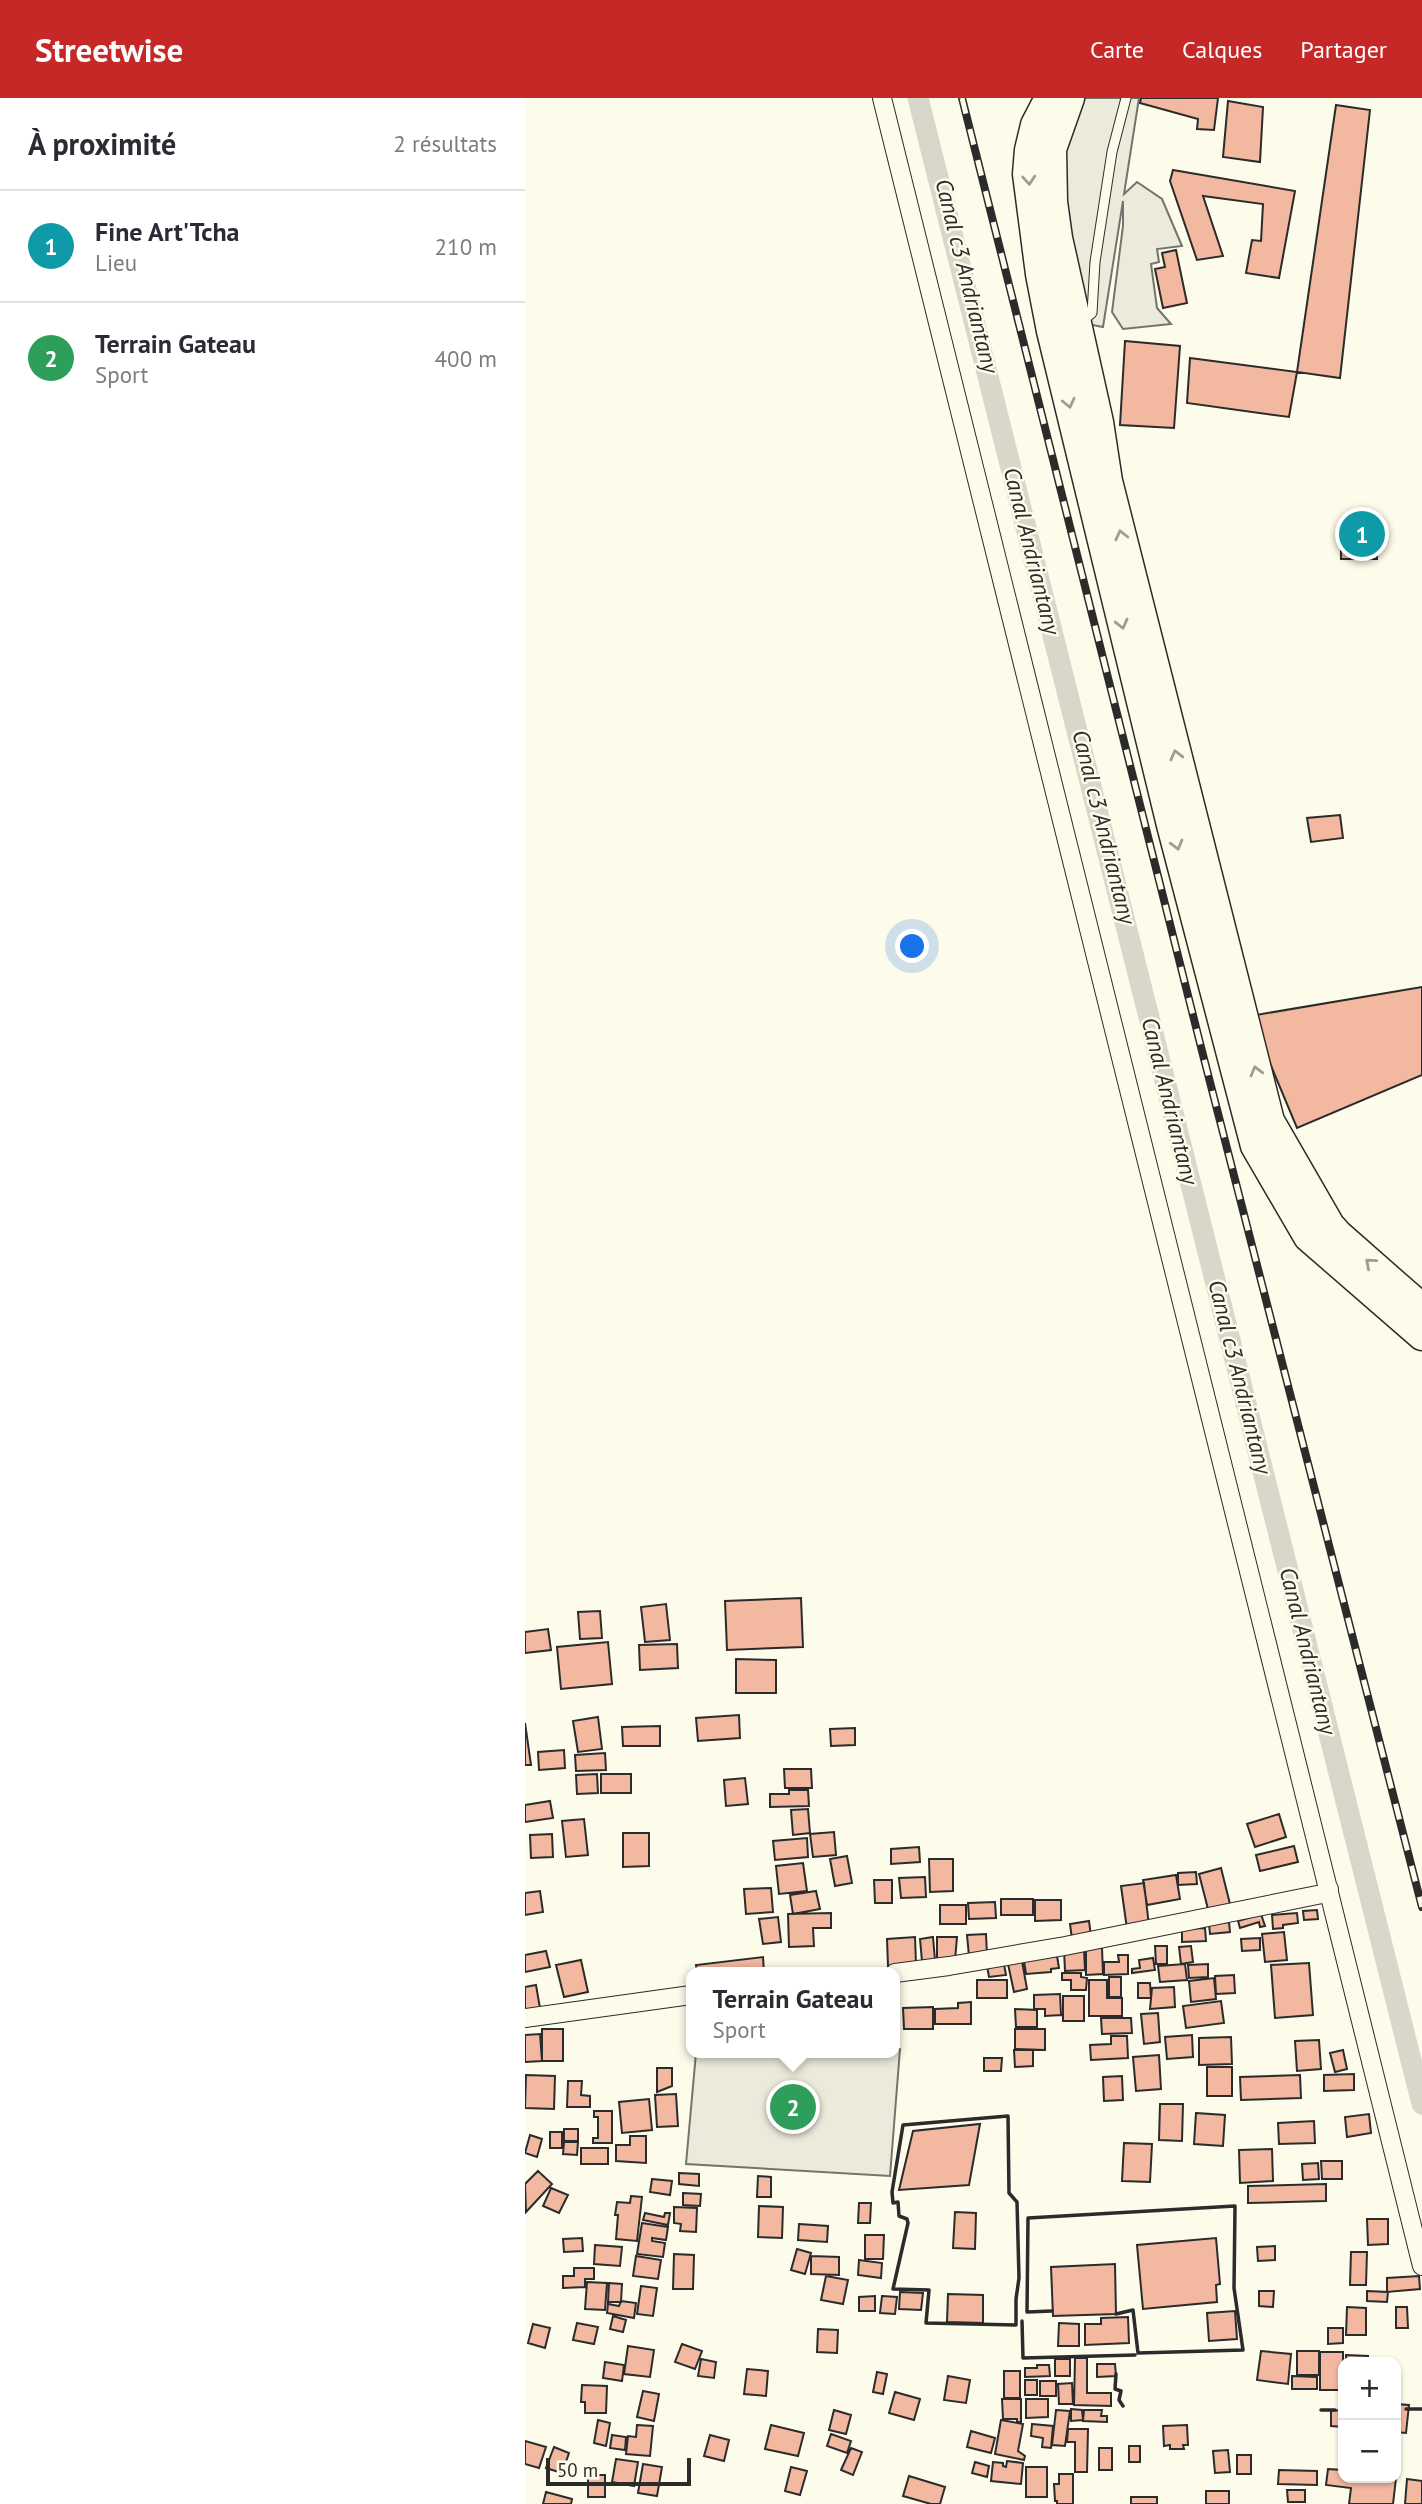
<!DOCTYPE html>
<html lang="fr">
<head>
<meta charset="utf-8">
<style>
	:root { --surface:#fff; --page:#f2f2f3; --text:#2b2b33; --muted:#7c7c81; --line:#e1e1e2; --accent:#c62828 }
	body { margin:0; font-family:"PT Sans",sans-serif; background:var(--page); color:var(--text) }
	.controls { position:absolute; right:21px; bottom:21px; display:grid; overflow:hidden; border-radius:14px; box-shadow:0 2px 5px #0004 }
	.controls button { width:63px; height:63px; display:grid; place-items:center; padding:0; border:0; border-bottom:2px solid var(--line); background:var(--surface); color:var(--text); font:35px sans-serif }
	.scale { position:absolute; left:21px; bottom:18px; width:145px; box-sizing:border-box; padding-left:7px; border:4px solid #2b2b2b; border-top:0; font-size:19px; line-height:24px; white-space:nowrap; color:#2b2b2b; -webkit-text-stroke:5px #fdfbea; paint-order:stroke }
	.you { position:absolute; left:388px; top:849px; width:24px; height:24px; margin:-18px; border:5px solid #fff; border-radius:50%; background:#1a73e8; box-shadow:0 0 0 10px #1a73e833 }
	.badge { display:grid; place-items:center; width:46px; height:46px; border-radius:50%; background:var(--accent); color:#fff; font-size:23px; font-weight:700 }
	.pin { position:absolute; translate:-50% -50%; border:4px solid #fff; box-shadow:0 2px 7px #0006 }
	.popup { position:absolute; left:161px; top:1869px; width:214px; height:91px; box-sizing:border-box; display:grid; place-content:center; border-radius:14px; background:var(--surface); filter:drop-shadow(0 2px 5px #0005); font-size:23px; white-space:nowrap; color:var(--muted) }
	.popup b { font-size:26px; color:var(--text) }
	.popup::after { content:''; position:absolute; left:50%; top:100%; margin-left:-14px; border:14px solid transparent; border-top-color:var(--surface) }
	.list { margin:0; padding:0; list-style:none }
	h2 { display:flex; justify-content:space-between; align-items:center; height:91px; margin:0; padding:0 28px; font-size:30px }
	h2 small { font-size:23px; font-weight:400; color:var(--muted) }
	.list li { display:grid; grid-template-columns:46px 1fr auto; gap:21px; align-items:center; box-sizing:border-box; height:112px; padding:0 28px; border-top:2px solid var(--line) }
	.list b { display:block; font-size:26px; white-space:nowrap }
	.list p { margin:0; font-size:23px; white-space:nowrap; color:var(--muted) }
	.list em { font-size:23px; font-style:normal; color:var(--muted) }
	.map { position:relative; flex:none; width:897px; height:2406px; overflow:hidden }
	header { display:flex; align-items:center; gap:42px; box-sizing:border-box; height:98px; padding:0 35px; background:var(--accent); color:#fff }
	header strong { font-size:33px }
	nav { display:flex; gap:38px; margin-inline-start:auto; font-size:24px }
	main { display:flex }
	aside { flex:1; background:var(--surface) }
	.map>svg:first-child { display:block }
</style>
</head>
<body>
<header>
<strong>Streetwise</strong>
<nav><a>Carte</a><a>Calques</a><a>Partager</a></nav>
</header>
<main>
<aside>
<h2>À proximité<small>2 résultats</small></h2>
<ul class="list">
<li><span class="badge" style="background:#0f9aa8">1</span><div><b>Fine Art'Tcha</b><p>Lieu</p></div><em>210 m</em></li>
<li><span class="badge" style="background:#2e9e5b">2</span><div><b>Terrain Gateau</b><p>Sport</p></div><em>400 m</em></li>
</ul>
</aside>
<div class="map">
<svg width="897" height="2406" viewBox="0 0 897 2406">
	<rect width="100%" height="100%" fill="#fdfbea"/>
	<path fill="#ecebdb" stroke="#74746e" stroke-width="2" d="M370,1951H375L365,2078L161,2066L171,1955H370Z"/>
	<path fill="#eceadb" stroke="#74746e" stroke-width="2" d="M552,0H614L599,96L612,84L637,101L657,148L632,151L634,164L626,166L632,210L646,226L598,231L587,214L598,128V103L578,229L557,225L533,49Z"/>
	<g fill="none" stroke-linecap="round" stroke-linejoin="round">
		<path stroke="#d8d7c9" stroke-width="6" d="M398,0L759,1457"/>
		<path stroke="#d8d7c9" stroke-width="21" d="M393,0L897,2006"/>
	</g>
	<path fill="#f2b8a0" stroke="#2b2b2b" stroke-width="2" d="M616,0H693L689,32L672,31L673,21L615,5Z
		M703,3L738,9L735,64L698,59Z
		M811,7L845,12L815,280L772,274Z
		M648,72L770,93L754,180L721,175L727,142L736,143L738,106L678,98L698,158L672,162L645,83Z
		M651,152L662,205L638,210L630,171L640,169L637,155Z
		M600,243L655,248L649,330L595,327Z
		M665,260L772,274L764,319L662,305Z
		M822,425H853L852,461H816V446H822Z
		M815,717L818,740L786,744L782,720Z
		M897,889V977L772,1030L739,951L731,917Z
		M276,1500L278,1549L202,1552L200,1503Z
		M141,1506L145,1542L120,1544L116,1509Z
		M75,1513L77,1540L55,1541L53,1514Z
		M23,1531L26,1552L0,1555V1534Z
		M83,1544L87,1586L36,1591L32,1549Z
		M152,1546L153,1570L115,1572L114,1547Z
		M211,1561L251,1562V1595H211Z
		M214,1617L215,1640L173,1643L171,1620Z
		M73,1619L77,1651L53,1654L48,1623Z
		M0,1625L6,1667H0Z
		M135,1628V1648H98L97,1629Z
		M330,1630V1647L306,1648L305,1631Z
		M39,1652L40,1670L14,1672L13,1654Z
		M80,1655L81,1672L51,1673L50,1657Z
		M259,1671H286L287,1690H260Z
		M72,1676L73,1695L52,1696L51,1677Z
		M76,1676H106V1695H76Z
		M220,1680L223,1706L201,1708L199,1682Z
		M264,1692H283L284,1708L245,1709V1696H264Z
		M25,1703L28,1720L0,1724V1707Z
		M283,1711L285,1735L268,1737L266,1712Z
		M754,1716L761,1739L730,1749L722,1726Z
		M59,1721L63,1757L41,1759L37,1723Z
		M309,1734L311,1757L288,1759L285,1736Z
		M98,1735H124V1768L98,1769Z
		M27,1736L28,1759L6,1760L5,1737Z
		M282,1740L283,1759L250,1762L248,1743Z
		M769,1748L773,1764L735,1773L731,1757Z
		M394,1749L395,1764L366,1766V1751Z
		M322,1758L327,1785L310,1788L305,1761Z
		M404,1761H428V1793L405,1794Z
		M278,1765L282,1793L254,1796L251,1768Z
		M696,1770L705,1806L683,1811L674,1776Z
		M671,1774L672,1786L653,1787V1775Z
		M651,1777L655,1801L622,1807L618,1782Z
		M400,1779L401,1799L376,1800L374,1780Z
		M349,1782H367V1805H350Z
		M619,1785L624,1828L602,1831L596,1788Z
		M246,1790L248,1814L221,1816L219,1791Z
		M15,1793L18,1814L0,1817V1795Z
		M291,1793L295,1811L268,1816L265,1797Z
		M476,1801H508V1817H476Z
		M510,1802H536V1822L510,1823Z
		M470,1804L471,1820L444,1821L443,1805Z
		M415,1807H441V1826H415Z
		M792,1812L793,1821L779,1822L778,1813Z
		M306,1815V1830H288L289,1848L264,1849L263,1816Z
		M772,1815L773,1825L758,1827V1830L748,1831L747,1817Z
		M736,1816L740,1828L735,1829L734,1824L715,1830L713,1823Z
		M253,1819L256,1844L238,1846L234,1821Z
		M564,1823L566,1838L547,1841L545,1826Z
		M704,1824L705,1834L685,1836L684,1826Z
		M680,1830L681,1843L657,1844V1831Z
		M759,1834L762,1862L740,1864L737,1836Z
		M461,1836L462,1857L444,1858L442,1837Z
		M390,1839L391,1866L363,1868L362,1841Z
		M408,1839L410,1862L397,1863L395,1841Z
		M412,1839H432L430,1862H412Z
		M735,1840V1852L717,1853L716,1841Z
		M630,1848H642V1866H631Z
		M666,1848L668,1864L656,1866L654,1849Z
		M561,1850H577L578,1876L561,1877Z
		M559,1851L560,1872L540,1873L539,1852Z
		M21,1853L25,1869L0,1874V1857Z
		M593,1857H603V1876L579,1877V1864H594Z
		M532,1858L534,1870L526,1871V1874L501,1876L499,1863Z
		M238,1859L239,1874H172L171,1867Z
		M628,1860L630,1872L607,1875V1871L615,1870L614,1862Z
		M56,1862L63,1894L39,1899L31,1867Z
		M497,1863L502,1891L489,1894L483,1866Z
		M784,1865L788,1917L750,1920L746,1867Z
		M479,1866L481,1877L464,1879L462,1868Z
		M660,1866L662,1882L635,1884L633,1868Z
		M683,1866V1879L664,1880L663,1867Z
		M537,1875H556V1879L562,1880L561,1892H546V1882H537Z
		M709,1877L710,1895L691,1896L690,1878Z
		M584,1879H596V1899H584Z
		M689,1880L691,1901L666,1904L664,1883Z
		M452,1882H482V1900H452Z
		M564,1882H582V1900H597V1918H564Z
		M613,1885H625L626,1900H613Z
		M11,1887L16,1916L0,1917V1889Z
		M649,1889L650,1909L625,1911L627,1890Z
		M535,1896L536,1917L520,1918V1911H509V1897Z
		M538,1898H559V1923H538Z
		M696,1903L699,1925L661,1930L658,1908Z
		M446,1904V1926H410V1911L433,1910V1905Z
		M408,1909V1931H379L378,1910Z
		M490,1911L512,1912V1929H491Z
		M633,1915L635,1944L619,1946L616,1916Z
		M576,1920H606L607,1935L577,1936Z
		M17,1931H38V1963H17Z
		M490,1931H520V1952L490,1951Z
		M15,1936L17,1963L0,1964V1937Z
		M667,1937L668,1959L642,1961L640,1939Z
		M586,1938H602L603,1960L566,1962L565,1947L586,1946Z
		M706,1939L707,1966L674,1967V1940Z
		M794,1942L796,1971L772,1973L770,1943Z
		M489,1952H508V1968L490,1969Z
		M818,1952L822,1971L810,1974L805,1955Z
		M634,1957L636,1991L611,1993L608,1959Z
		M459,1960H477L476,1973H459Z
		M682,1969H707V1998H682Z
		M132,1970H147V1988L132,1994Z
		M829,1976V1992L799,1993V1977Z
		M1,1977L30,1978L29,2011L0,2010Z
		M775,1977L776,2000L716,2002L715,1979Z
		M597,1978L598,2002L579,2003L578,1979Z
		M43,1983H57L56,1997L65,1998V2009H42Z
		M151,1996L153,2028L132,2029L130,1997Z
		M124,2001L127,2032L97,2035L94,2004Z
		M635,2006H658L657,2043L634,2042Z
		M69,2013H87V2045H68V2040H73V2019H69Z
		M671,2015L700,2017L698,2048L669,2046Z
		M844,2016L846,2035L822,2039L820,2019Z
		M789,2023L790,2045L754,2046L753,2025Z
		M455,2026L444,2087L374,2092L388,2033Z
		M39,2031H53V2043H39Z
		M25,2034H37V2050H25Z
		M5,2037L17,2041L12,2059L0,2055Z
		M105,2038H121V2065L91,2063V2047H105Z
		M39,2044H53L52,2057L38,2056Z
		M599,2045L627,2046L625,2084L597,2083Z
		M56,2050H83V2066H56Z
		M747,2051L748,2083L715,2085L714,2052Z
		M796,2063H817V2081H797Z
		M793,2065L794,2081L778,2082L777,2066Z
		M13,2073L27,2086L1,2114L0,2086Z
		M154,2075L174,2076V2088L154,2086Z
		M233,2078L246,2079V2099H232Z
		M127,2081L147,2083L145,2097L125,2094Z
		M801,2086V2103L723,2105V2088Z
		M26,2090L43,2097L34,2115L18,2108Z
		M158,2095L176,2096L175,2108L158,2107Z
		M106,2098L117,2099L112,2143L91,2141L93,2117H90L92,2104L105,2105Z
		M334,2105H346L345,2125H333Z
		M234,2108L258,2109L257,2140L233,2139Z
		M149,2109L172,2110L171,2134L155,2133L156,2126L149,2125Z
		M430,2114L451,2115L450,2151L428,2150Z
		M120,2115L139,2119L140,2115H145L143,2127L118,2122Z
		M842,2121H863V2146L843,2147Z
		M117,2125L143,2129L141,2142L127,2140V2143L140,2145L138,2159L112,2156Z
		M274,2126L303,2128L302,2144L273,2142Z
		M340,2137H359L358,2161H340Z
		M57,2140L58,2153L39,2154L38,2141Z
		M691,2140L695,2186L691,2187L692,2204L618,2211L612,2147Z
		M70,2147L97,2149L95,2168L69,2166Z
		M750,2148V2162L733,2163L732,2149Z
		M272,2151L286,2155L280,2176L266,2172Z
		M826,2154H842L841,2187H825Z
		M149,2156L169,2157L168,2191H148Z
		M111,2158L136,2162L133,2181L108,2178Z
		M286,2158L314,2159V2177L286,2176Z
		M334,2162L357,2165L356,2180L333,2177Z
		M590,2166L591,2216L528,2218L526,2169Z
		M49,2170H69V2181H60V2189L38,2190V2178H49Z
		M301,2178L323,2182L318,2206L296,2202Z
		M894,2178L895,2191L862,2194V2180Z
		M62,2184L82,2185L80,2212L60,2211Z
		M84,2185L97,2186L96,2204H83Z
		M116,2188L132,2190L128,2218L112,2216Z
		M734,2193H749L748,2209L734,2208Z
		M842,2193L863,2194L862,2204L842,2203Z
		M375,2194L398,2195L396,2212L374,2211Z
		M423,2196L458,2197V2225L422,2224Z
		M350,2198V2213H334V2199Z
		M357,2198L372,2199L370,2216L355,2215Z
		M96,2203L111,2205L109,2220L82,2215L83,2206L94,2208Z
		M822,2209L841,2210V2237H821Z
		M871,2209H882L883,2230H871Z
		M710,2213L712,2241L684,2243L682,2215Z
		M88,2218L101,2222L98,2234L85,2231Z
		M603,2219L604,2245L560,2247V2226H576V2220Z
		M52,2225L73,2229L69,2246L48,2242Z
		M534,2225L554,2226V2248H533Z
		M8,2226L25,2230L20,2250L3,2245Z
		M803,2230H818V2245L803,2246Z
		M293,2231L313,2232L312,2255L292,2254Z
		M157,2246L177,2253L170,2271L150,2264Z
		M103,2248L129,2252L125,2279L99,2276Z
		M736,2253L766,2256L763,2286L732,2282Z
		M772,2253H794V2277H772Z
		M795,2254H818V2292H795Z
		M821,2257L843,2258V2264H821Z
		M550,2260H562V2295H586V2308L549,2307Z
		M176,2261L191,2264L189,2280L173,2278Z
		M530,2261H545V2278H530Z
		M80,2264L99,2267L97,2283L78,2280Z
		M572,2266H590L591,2278L572,2279Z
		M512,2267H524L525,2278L500,2279V2270H512Z
		M222,2271L243,2273L241,2298L219,2296Z
		M479,2273H495V2300H479Z
		M352,2274L362,2276L358,2296L348,2294Z
		M423,2278L445,2282L441,2305L419,2302Z
		M767,2278L792,2279V2291H767Z
		M500,2282H512V2297H500Z
		M515,2283H531V2298H515Z
		M547,2285L548,2306H534L533,2286Z
		M57,2287L82,2288L81,2315H60V2304H56Z
		M118,2293L134,2296L129,2323L112,2319Z
		M370,2294L395,2301L389,2322L364,2315Z
		M477,2301H496V2324H492V2321H478Z
		M501,2301H523V2319L501,2320Z
		M871,2306L884,2307L881,2335L871,2334Z
		M546,2311L557,2312L558,2322L546,2323Z
		M309,2312L326,2317L321,2336L304,2332Z
		M531,2312L545,2313L540,2348L527,2347Z
		M559,2312H577L576,2318H582V2324L558,2323Z
		M806,2312L818,2313V2329L806,2328Z
		M73,2322L85,2325L81,2348L69,2345Z
		M476,2322L498,2326L493,2353L500,2358L499,2362L470,2356Z
		M507,2326L528,2328L526,2350L517,2349L518,2340L506,2338Z
		M112,2327L128,2328L125,2358L101,2356L103,2338L111,2339Z
		M246,2327L279,2335L273,2358L240,2351Z
		M662,2327L663,2347H658L659,2351H645V2347L639,2348L638,2328Z
		M543,2331H563L562,2374H550V2344H542Z
		M446,2333L470,2340L466,2355L442,2349Z
		M306,2336L326,2343L322,2355L302,2348Z
		M87,2337L101,2339L100,2352L85,2350Z
		M185,2337L204,2342L199,2363L179,2358Z
		M0,2343L21,2349L14,2370L0,2366Z
		M604,2348H615V2364H604Z
		M29,2349L44,2355L37,2375L21,2370Z
		M326,2350L337,2354L328,2377L316,2372Z
		M574,2350H587V2372H574Z
		M703,2352L705,2374L690,2375L688,2353Z
		M712,2357H726V2376H712Z
		M91,2361L113,2364L109,2388L87,2384Z
		M482,2363L498,2365L496,2386L466,2383L468,2364L478,2365V2368L481,2369Z
		M450,2364L464,2368L462,2379L447,2375Z
		M118,2366L137,2369L132,2398L113,2395Z
		M266,2369L282,2373L275,2397L260,2393Z
		M501,2369H522V2399H501Z
		M803,2371L818,2372V2380H871L868,2406H824L826,2390L801,2387Z
		M754,2372L792,2373V2387L753,2386Z
		M534,2376H548V2406H532V2403H530L529,2386H534Z
		M63,2377H80V2399H63Z
		M384,2378L420,2389L415,2406H406L378,2398Z
		M882,2381L897,2383V2406H880Z
		M762,2392H780V2404H763Z
		M681,2393H704V2406H681Z
		M21,2394L47,2401L46,2406H18Z
		M606,2399H632V2406H606Z"/>
	<g fill="none" stroke-linecap="round" stroke-linejoin="round">
		<defs>
			<path id="lane" d="M556,224L567,215L570,164L587,54L601,0"/>
			<path id="street" d="M357,0L897,2168
				M370,1875L424,1868L540,1848L797,1796L804,1791
				M0,1920L166,1897"/>
			<path id="primary" d="M524,0L510,27L504,52L502,76L515,176L526,233L646,727L730,1048L783,1139L897,1238
				M545,0L527,51L528,104L533,140L574,324L583,383L745,1023L805,1127L814,1137L897,1210"/>
		</defs>
		<use href="#lane" stroke="#2b2b2b" stroke-width="11"/>
		<use href="#street" stroke="#2b2b2b" stroke-width="20"/>
		<use href="#primary" stroke="#2b2b2b" stroke-width="31"/>
		<use href="#lane" stroke="#fdfbea" stroke-width="9"/>
		<use href="#street" stroke="#fdfbea" stroke-width="18"/>
		<use href="#primary" stroke="#fdfbea" stroke-width="28"/>
		<defs>
			<path id="rail" d="M437,0L677,953L897,1809"/>
		</defs>
		<use href="#rail" stroke="#2b2b2b" stroke-width="8"/>
		<use href="#rail" stroke="#fdfbea" stroke-width="5" stroke-dasharray="16" stroke-linecap="butt"/>
		<path stroke="#2b2b2b" stroke-width="3.5" d="M483,2018L484,2095L492,2104L494,2180L491,2201V2227L401,2225L404,2192L368,2191L383,2125L382,2121L374,2118L373,2104L368,2105L367,2094L378,2027Z
			M527,2213L502,2214L503,2120L710,2108L709,2190L718,2252L613,2255L608,2212L591,2216
			M497,2223L498,2260L610,2257
			M591,2276L590,2291L596,2293L594,2302L598,2308
			M881,2311H897
			M796,2312H810"/>
	</g>
	<defs><path id="oneway-chevron" d="M-2-3.5L2.5 0L-2 3.5" fill="none" stroke-width="1.6" stroke-linecap="round" stroke-linejoin="round" transform="scale(1.75)"/></defs>
	<g stroke="#9e9d94">
		<use href="#oneway-chevron" transform="translate(504 82) rotate(86)"/>
		<use href="#oneway-chevron" transform="translate(544 305) rotate(77)"/>
		<use href="#oneway-chevron" transform="translate(596 437) rotate(-103)"/>
		<use href="#oneway-chevron" transform="translate(597 526) rotate(76)"/>
		<use href="#oneway-chevron" transform="translate(651 657) rotate(-104)"/>
		<use href="#oneway-chevron" transform="translate(652 747) rotate(75)"/>
		<use href="#oneway-chevron" transform="translate(731 973) rotate(-105)"/>
		<use href="#oneway-chevron" transform="translate(845 1165) rotate(-139)"/>
	</g>
	<g text-anchor="middle" stroke-width="5" stroke-linejoin="round" paint-order="stroke">
		<g font-size="23" font-style="italic" fill="#2b2b2b" stroke="#fdfbea">
			<text transform="translate(442 178) rotate(76)" y="8">Canal c3 Andriantany</text>
			<text transform="translate(507 453) rotate(76)" y="8">Canal Andriantany</text>
			<text transform="translate(579 729) rotate(76)" y="8">Canal c3 Andriantany</text>
			<text transform="translate(645 1003) rotate(76)" y="8">Canal Andriantany</text>
			<text transform="translate(715 1279) rotate(76)" y="8">Canal c3 Andriantany</text>
			<text transform="translate(783 1553) rotate(76)" y="8">Canal Andriantany</text>
		</g>
	</g>
</svg>
<div class="controls">
<button>+</button>
<button>−</button>
</div>
<div class="scale">50 m</div>
<div class="you"></div>
<div class="pin badge" style="left:837px;top:436px;background:#0f9aa8">1</div>
<div class="pin badge" style="left:268px;top:2009px;background:#2e9e5b">2</div>
<div class="popup"><b>Terrain Gateau</b>Sport</div>
</div>
</main>
</body>
</html>
